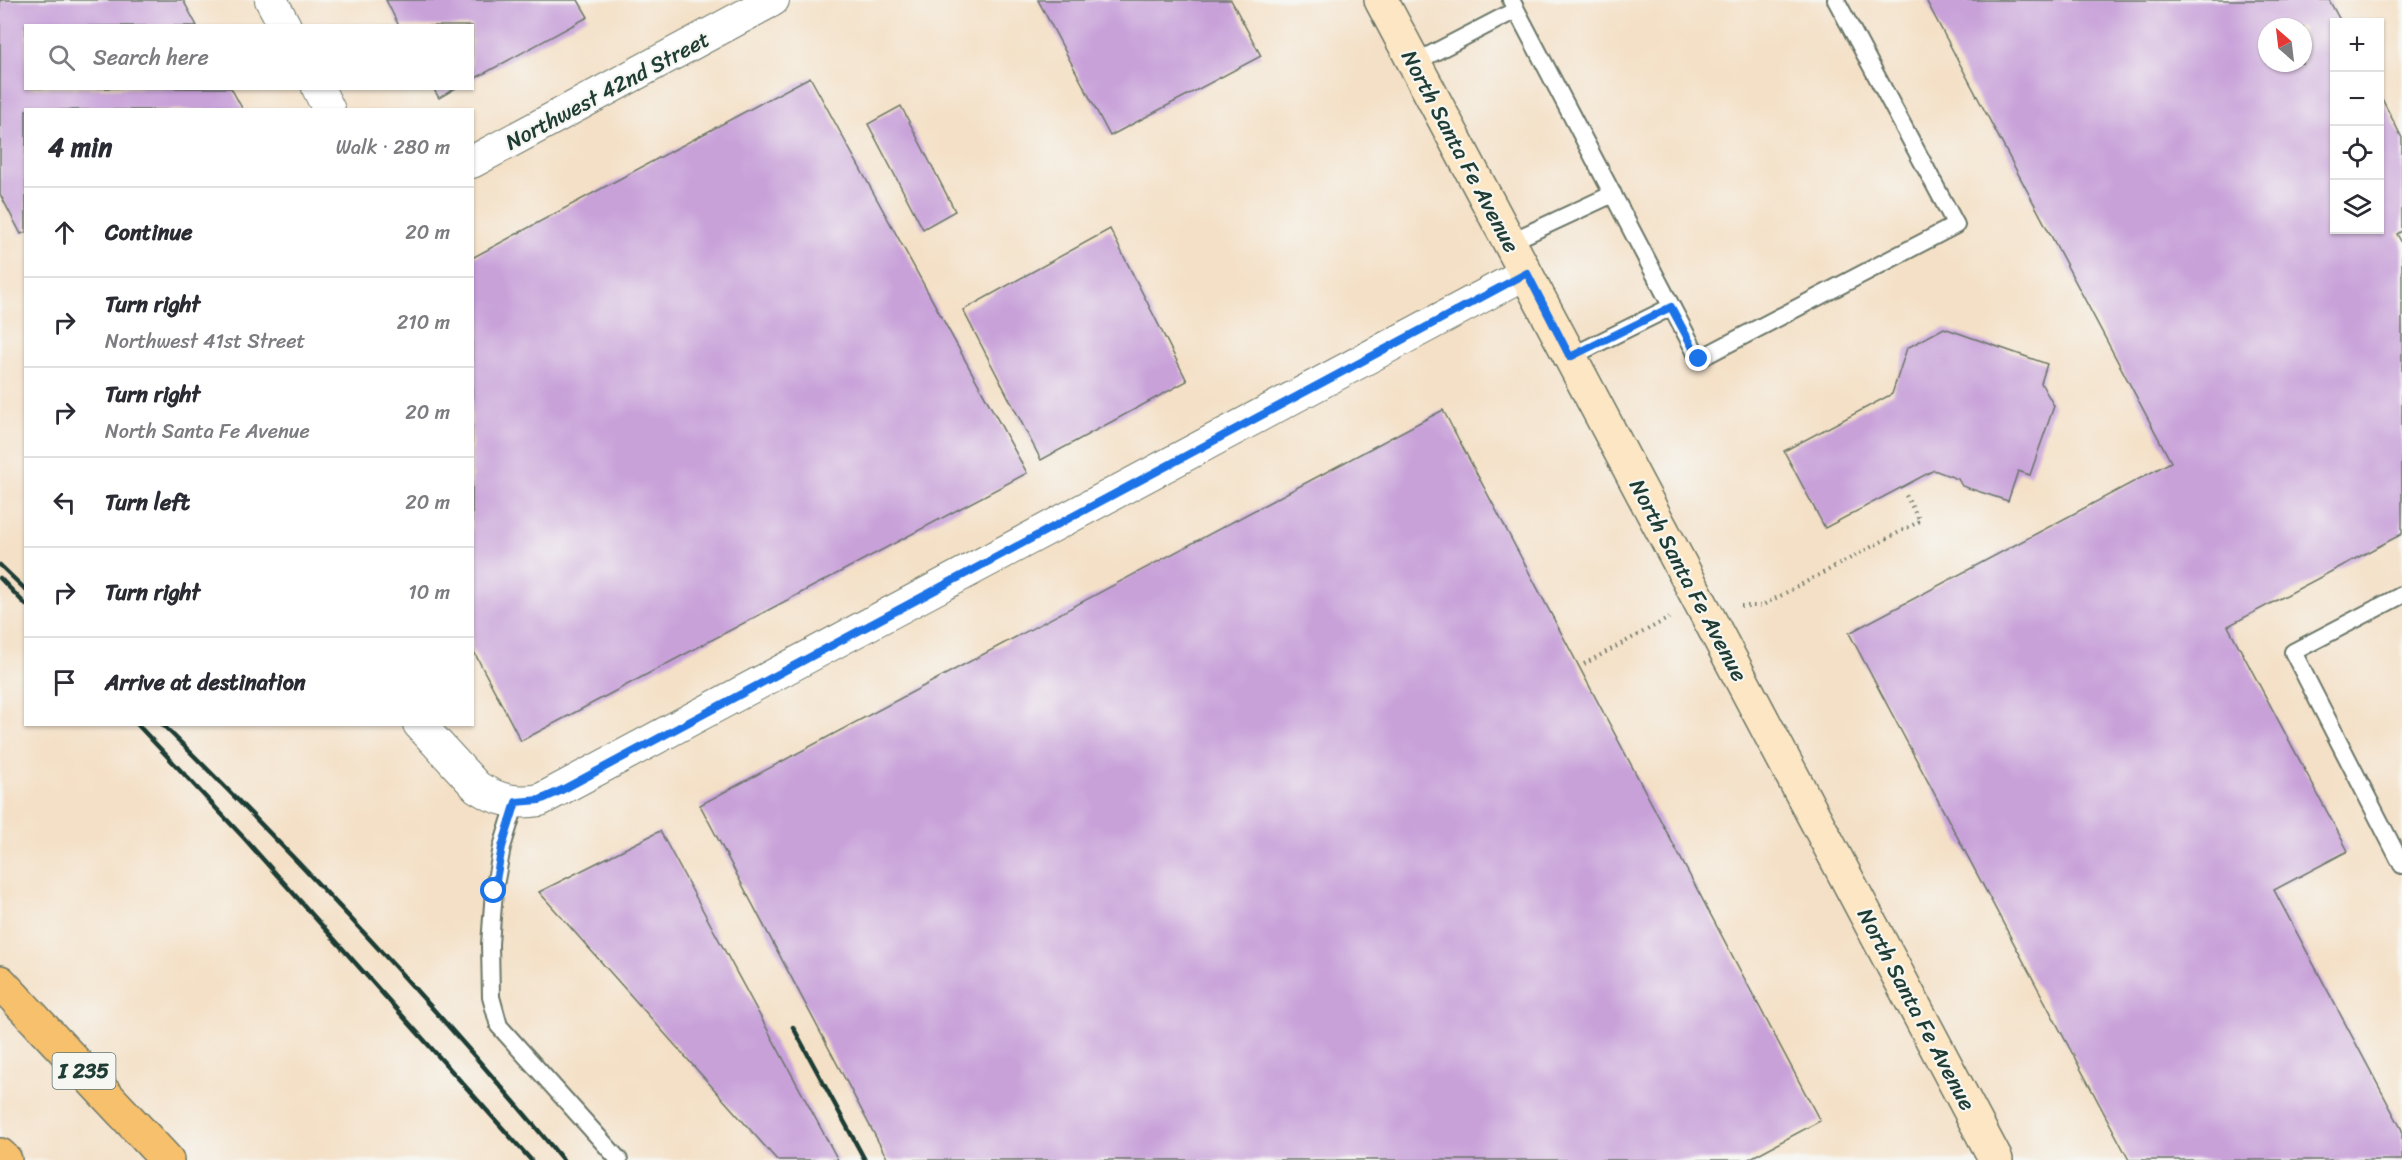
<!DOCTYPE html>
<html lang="en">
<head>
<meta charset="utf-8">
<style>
	:root { --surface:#fff; --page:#f7f7f7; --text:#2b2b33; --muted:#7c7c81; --line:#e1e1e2 }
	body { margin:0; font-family:Sriracha,sans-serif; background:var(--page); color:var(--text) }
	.controls { position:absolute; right:18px; top:18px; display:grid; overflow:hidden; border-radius:0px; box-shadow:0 2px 4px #0004 }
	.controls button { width:54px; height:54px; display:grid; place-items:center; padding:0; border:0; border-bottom:2px solid var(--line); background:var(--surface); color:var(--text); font:30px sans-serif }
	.compass { position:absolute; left:2258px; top:18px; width:54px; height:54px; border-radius:50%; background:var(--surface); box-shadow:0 2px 4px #0004; rotate:332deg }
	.stop { position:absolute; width:18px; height:18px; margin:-14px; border:4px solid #1a73e8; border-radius:50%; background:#fff }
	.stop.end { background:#1a73e8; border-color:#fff; box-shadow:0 2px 6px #0008 }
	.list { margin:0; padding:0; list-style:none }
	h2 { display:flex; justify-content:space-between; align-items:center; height:78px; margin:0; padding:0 24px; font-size:26px }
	h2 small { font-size:20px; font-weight:400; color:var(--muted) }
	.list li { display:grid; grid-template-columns:39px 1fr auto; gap:18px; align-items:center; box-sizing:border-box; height:90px; padding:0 24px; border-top:2px solid var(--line) }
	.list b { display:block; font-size:22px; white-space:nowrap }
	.list p { margin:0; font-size:20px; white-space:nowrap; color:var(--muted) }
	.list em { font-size:20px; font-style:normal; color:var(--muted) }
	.icon { flex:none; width:33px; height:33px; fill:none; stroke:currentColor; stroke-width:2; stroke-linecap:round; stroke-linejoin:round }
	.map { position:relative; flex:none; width:2402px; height:1160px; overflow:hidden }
	.search { position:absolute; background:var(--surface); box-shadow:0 2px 4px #0004; left:24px; top:24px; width:450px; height:66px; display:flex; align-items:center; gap:15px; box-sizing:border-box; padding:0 21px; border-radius:0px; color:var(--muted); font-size:22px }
	.panel { position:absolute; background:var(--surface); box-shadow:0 2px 4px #0004; left:24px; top:108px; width:450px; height:618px; border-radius:0px }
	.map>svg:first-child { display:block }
</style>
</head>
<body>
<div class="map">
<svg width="2402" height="1160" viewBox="0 0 2402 1160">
	<rect width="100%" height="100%" fill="#f6f6f2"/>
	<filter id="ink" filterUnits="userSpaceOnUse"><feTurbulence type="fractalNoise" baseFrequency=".0167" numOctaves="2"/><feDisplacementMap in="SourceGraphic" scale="12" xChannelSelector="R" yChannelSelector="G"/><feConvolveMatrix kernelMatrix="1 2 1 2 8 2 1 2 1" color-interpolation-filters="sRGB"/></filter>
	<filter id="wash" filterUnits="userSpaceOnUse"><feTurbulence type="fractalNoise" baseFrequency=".008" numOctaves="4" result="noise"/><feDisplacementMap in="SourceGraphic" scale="24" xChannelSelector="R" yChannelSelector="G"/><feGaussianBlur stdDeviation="1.35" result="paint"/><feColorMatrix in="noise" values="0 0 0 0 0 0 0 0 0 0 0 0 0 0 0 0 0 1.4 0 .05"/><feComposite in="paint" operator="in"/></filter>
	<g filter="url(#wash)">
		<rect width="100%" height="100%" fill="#f4e0c6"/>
		<g id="blocks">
			<path fill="#c8a1d9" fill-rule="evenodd" d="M0,0H183L197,26H26V88H231L243,110H26V232L21,234L0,194Z
				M386,0H578L588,17L472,80V26H399Z
				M1038,0H1231L1261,56L1110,136Z
				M1926,0H2329L2341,22H2334V230H2380V95L2402,138V231L2397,234L2402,243V534L2228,626L2348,851L2274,890L2402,1130V1160H2129L1849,633L2171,462ZM2267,27H2303V63H2267Z
				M810,77L1027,473L521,741L472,648V258Z
				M433,88H456L439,98Z
				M901,106L955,211L923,229L868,124Z
				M1110,229L1187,381L1041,460L963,310Z
				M1944,328L2047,364L2041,383L2054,406L2030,475L2018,471L2008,501L1962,486L1958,479L1934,470L1825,528L1784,451L1892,394L1907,348Z
				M1443,410L1820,1121L1747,1160H888L700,805Z
				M660,831L838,1160H777L539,892Z"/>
		</g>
	</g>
	<g filter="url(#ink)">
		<use href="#blocks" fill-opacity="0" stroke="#6a7667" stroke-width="1.5"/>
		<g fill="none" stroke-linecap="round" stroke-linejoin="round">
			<defs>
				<path id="lane" d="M1511,0L1699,359L1956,225L1836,0
					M1414,63L1516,10
					M1510,242L1613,194
					M1570,357L1671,307
					M2402,595L2293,652L2402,865
					M516,802L502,847L494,891L490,944L491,997L499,1026L619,1160"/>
				<path id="street" d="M271,0L285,26
					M318,88L329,110
					M472,162L773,0
					M419,724L477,787C497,800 516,804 540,800L1526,273"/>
				<path id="secondary" d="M1381,0L1996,1160"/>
				<path id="highway" d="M0,982L167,1160
					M0,1155L5,1160"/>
			</defs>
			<use href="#lane" stroke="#6a7667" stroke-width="20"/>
			<use href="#street" stroke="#6a7667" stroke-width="34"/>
			<use href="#secondary" stroke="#6a7667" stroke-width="36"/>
			<use href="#highway" stroke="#6a7667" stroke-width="36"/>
			<path stroke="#6a7667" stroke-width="4" stroke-dasharray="1.5 4.5" stroke-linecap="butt" d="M1741,606H1761L1920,521L1904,492
				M1584,664L1669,618"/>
			<use href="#lane" stroke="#fff" stroke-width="16"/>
			<use href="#street" stroke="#fff" stroke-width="32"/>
			<use href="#secondary" stroke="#fce6c4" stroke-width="33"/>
			<use href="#highway" stroke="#f7c06c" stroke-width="33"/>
			<path stroke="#1f3d34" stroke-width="4.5" d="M0,565L26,590
				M0,578L26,605
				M137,724L244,838L531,1160
				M162,724C303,863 437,1008 563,1160
				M793,1027L865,1160"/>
		</g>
	</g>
	<g fill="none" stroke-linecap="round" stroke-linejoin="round" filter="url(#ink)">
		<path stroke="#1a73e8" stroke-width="8" d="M494,891L502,847L516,802L540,800L560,791L1527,273L1570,357L1671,307L1699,359"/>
	</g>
	<g text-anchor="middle" stroke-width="4.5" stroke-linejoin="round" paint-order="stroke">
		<rect fill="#f6f6f2" stroke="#60746d" stroke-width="1.5" x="52.5" y="1053" width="63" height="36" rx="4.5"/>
		<g font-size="21" font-weight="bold" fill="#1f3d34">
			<text x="84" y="1078">I 235</text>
		</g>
		<g font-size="22" fill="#1f3d34" stroke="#f6f6f2">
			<text transform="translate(607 90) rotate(-28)" y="8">Northwest 42nd Street</text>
			<text transform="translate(1461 151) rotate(62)" y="8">North Santa Fe Avenue</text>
			<text transform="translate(1689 580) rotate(62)" y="8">North Santa Fe Avenue</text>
			<text transform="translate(1917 1009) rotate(62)" y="8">North Santa Fe Avenue</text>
		</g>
	</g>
</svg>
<div class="controls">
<button>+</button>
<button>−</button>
<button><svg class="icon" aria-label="locate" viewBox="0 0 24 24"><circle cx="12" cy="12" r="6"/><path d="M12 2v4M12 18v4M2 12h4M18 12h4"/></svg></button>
<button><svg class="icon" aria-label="layers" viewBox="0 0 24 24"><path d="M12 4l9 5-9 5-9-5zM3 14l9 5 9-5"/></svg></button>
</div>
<svg class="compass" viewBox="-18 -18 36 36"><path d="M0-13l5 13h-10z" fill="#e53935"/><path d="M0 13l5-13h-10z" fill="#7c7c81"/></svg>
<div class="stop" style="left:494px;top:891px"></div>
<div class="stop end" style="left:1699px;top:359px"></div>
<div class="search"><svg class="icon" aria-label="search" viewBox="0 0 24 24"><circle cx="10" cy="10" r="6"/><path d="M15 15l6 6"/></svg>Search here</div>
<section class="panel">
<h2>4 min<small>Walk · 280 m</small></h2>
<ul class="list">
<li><svg class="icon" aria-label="ahead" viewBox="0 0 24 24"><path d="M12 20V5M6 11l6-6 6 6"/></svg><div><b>Continue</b></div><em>20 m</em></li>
<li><svg class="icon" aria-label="right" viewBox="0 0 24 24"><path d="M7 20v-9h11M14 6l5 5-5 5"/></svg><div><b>Turn right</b><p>Northwest 41st Street</p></div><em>210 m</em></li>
<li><svg class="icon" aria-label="right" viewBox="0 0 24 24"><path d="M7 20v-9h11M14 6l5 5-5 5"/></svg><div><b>Turn right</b><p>North Santa Fe Avenue</p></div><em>20 m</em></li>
<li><svg class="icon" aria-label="left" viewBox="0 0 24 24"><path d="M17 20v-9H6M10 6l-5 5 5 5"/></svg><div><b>Turn left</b></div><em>20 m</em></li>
<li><svg class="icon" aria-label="right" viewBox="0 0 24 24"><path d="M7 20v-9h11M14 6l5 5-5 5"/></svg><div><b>Turn right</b></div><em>10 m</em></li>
<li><svg class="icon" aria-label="arrive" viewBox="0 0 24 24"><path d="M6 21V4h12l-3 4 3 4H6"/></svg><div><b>Arrive at destination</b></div></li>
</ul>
</section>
</div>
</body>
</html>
